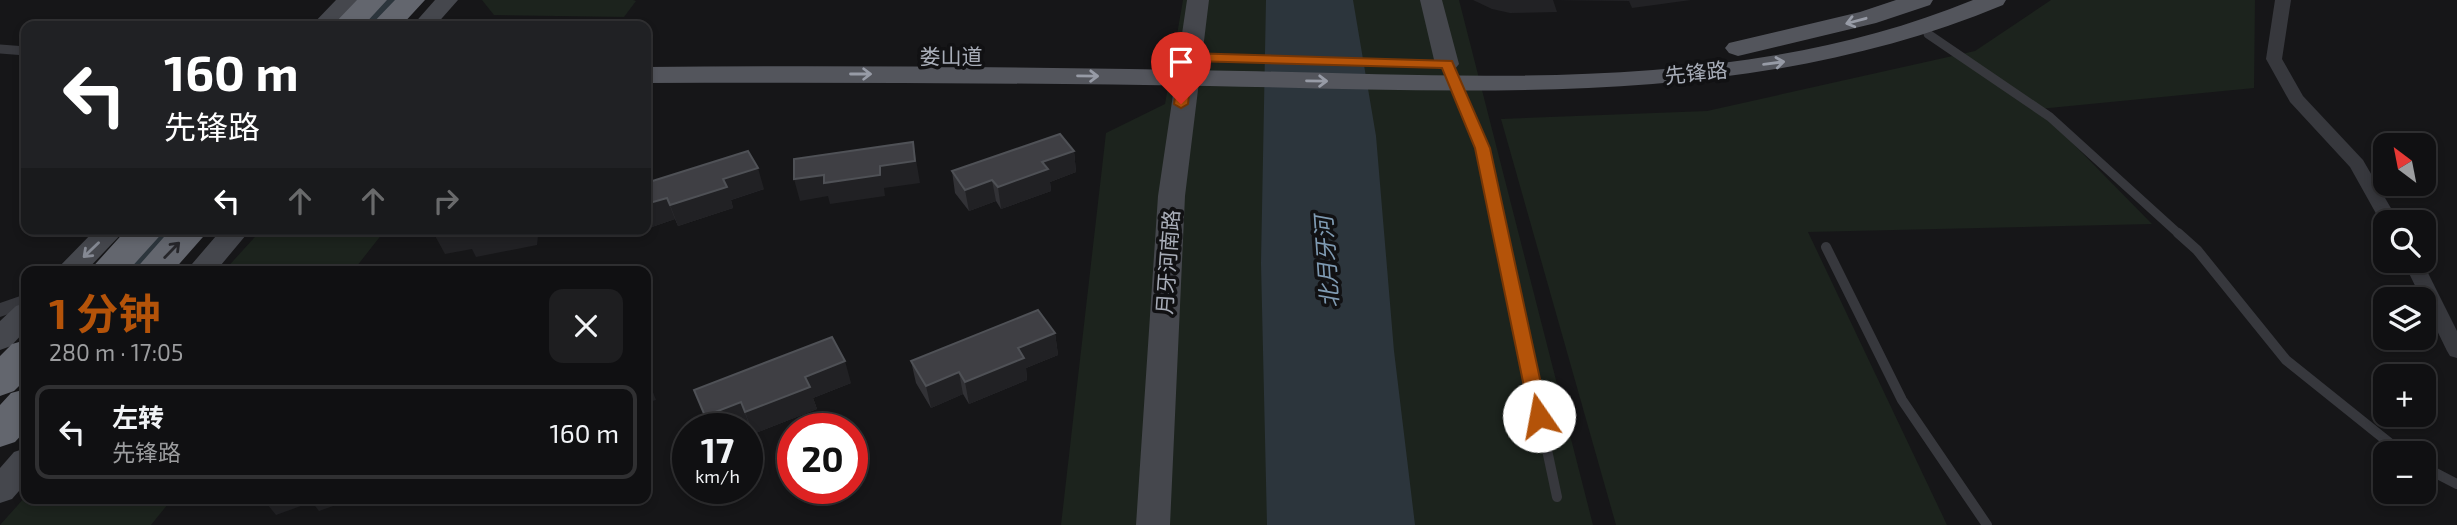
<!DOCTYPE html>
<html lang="zh">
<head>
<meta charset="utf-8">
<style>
	:root { --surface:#101012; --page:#1e1e20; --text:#f1f3f6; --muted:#9c9d9f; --line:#303032; --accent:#b45309 }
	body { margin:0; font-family:"Exo 2","Noto Sans SC",sans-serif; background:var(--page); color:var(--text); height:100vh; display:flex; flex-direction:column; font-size:26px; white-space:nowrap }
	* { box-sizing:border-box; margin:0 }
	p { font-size:23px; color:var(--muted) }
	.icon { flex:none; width:38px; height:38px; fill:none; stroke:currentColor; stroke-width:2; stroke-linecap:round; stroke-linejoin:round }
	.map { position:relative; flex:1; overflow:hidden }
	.drawer { position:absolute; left:21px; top:266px; width:630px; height:238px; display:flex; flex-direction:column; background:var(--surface); border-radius:14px; box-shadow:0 4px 10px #0003,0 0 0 2px var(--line) }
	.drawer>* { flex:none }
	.banner { position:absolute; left:21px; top:21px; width:630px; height:214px; border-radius:14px; box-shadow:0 4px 10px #0003,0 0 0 2px var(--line); background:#202124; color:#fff; overflow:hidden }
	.needle { width:46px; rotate:328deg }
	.tools { position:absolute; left:2373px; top:133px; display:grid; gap:14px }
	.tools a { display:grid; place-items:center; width:63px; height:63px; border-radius:14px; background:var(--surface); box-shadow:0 4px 10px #0003,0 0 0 2px var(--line); font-size:35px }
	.speed { position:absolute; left:672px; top:413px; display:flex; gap:14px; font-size:35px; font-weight:700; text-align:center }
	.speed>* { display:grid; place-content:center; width:91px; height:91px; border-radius:50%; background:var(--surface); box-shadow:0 4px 10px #0003,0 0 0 2px var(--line); line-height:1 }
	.speed small { font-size:18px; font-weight:400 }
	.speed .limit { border:10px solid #d22; background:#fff; color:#111 }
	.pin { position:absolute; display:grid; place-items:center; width:60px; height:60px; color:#fff; margin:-72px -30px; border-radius:50% 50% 50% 0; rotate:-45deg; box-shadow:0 0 7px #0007 }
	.pin .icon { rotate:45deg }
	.me { position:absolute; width:77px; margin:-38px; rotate:348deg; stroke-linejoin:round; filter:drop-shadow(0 0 5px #0008) }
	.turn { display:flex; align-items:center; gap:24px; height:147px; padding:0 28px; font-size:32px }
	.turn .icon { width:91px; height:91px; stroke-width:2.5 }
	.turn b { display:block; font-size:49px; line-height:60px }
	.lanes { display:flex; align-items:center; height:66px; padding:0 28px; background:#0003; justify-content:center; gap:35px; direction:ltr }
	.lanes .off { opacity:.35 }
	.round { display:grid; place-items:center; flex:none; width:74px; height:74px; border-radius:14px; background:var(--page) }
	.overview { display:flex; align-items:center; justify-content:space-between; height:119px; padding:0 28px }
	h1 { font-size:42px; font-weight:700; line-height:52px; color:var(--accent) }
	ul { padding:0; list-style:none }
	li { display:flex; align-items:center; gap:21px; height:94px; margin:0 14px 10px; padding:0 14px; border:4px solid var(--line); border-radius:14px }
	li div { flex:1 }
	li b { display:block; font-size:26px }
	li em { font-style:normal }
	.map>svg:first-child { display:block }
	.built { fill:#222225 }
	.green { fill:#1c231d }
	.water { fill:#2c353c }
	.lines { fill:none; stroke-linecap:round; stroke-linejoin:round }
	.canal { fill:#2c353c; fill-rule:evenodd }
	.lane-far1 { stroke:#37383d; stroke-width:9 }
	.lane { stroke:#37383d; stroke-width:10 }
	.street { fill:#37383d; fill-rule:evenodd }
	.secondary { fill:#45474d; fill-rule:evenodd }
	.primary { fill:#53555c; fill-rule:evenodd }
	.highway { fill:#63666e; fill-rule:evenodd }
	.wall { fill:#323236 }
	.shaded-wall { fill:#212124 }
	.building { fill:#3f3f44; stroke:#4f5156; stroke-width:2 }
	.oneway { stroke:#979ba6 }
	.oneway2 { stroke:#858993 }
	.oneway3 { stroke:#26262a }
	.route { fill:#b45309; stroke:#753606; stroke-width:2 }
	.labels { text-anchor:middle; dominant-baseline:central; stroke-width:7; stroke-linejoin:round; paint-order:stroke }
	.street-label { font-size:21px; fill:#a8adb8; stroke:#111113 }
	.water-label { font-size:23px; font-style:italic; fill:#7f9bb3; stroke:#111113 }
</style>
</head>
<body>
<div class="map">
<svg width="2457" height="525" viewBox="0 0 2457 525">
	<rect width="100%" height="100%" fill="#161618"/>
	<!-- built -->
	<path class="built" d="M 1473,0 L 1691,0 L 1632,8 L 1629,1 L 1553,0 L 1557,12 L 1510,13 L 1492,9 Z"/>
	<!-- green -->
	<path class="green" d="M 482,0 L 633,0 L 636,1 L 624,17 L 494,15 Z
		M 1183,0 L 1459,0 L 1593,525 L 1061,525 L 1106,133 L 1165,104 Z
		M 2051,0 L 2255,0 L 2254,88 L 2039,109 L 2152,224 L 1808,232 L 1947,525 L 1616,525 L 1501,119 L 1707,111 L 1975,51 Z
		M 262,229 L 386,229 L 353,271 L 224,271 Z
		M 26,496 L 26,499 L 172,499 L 151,525 L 0,525 Z"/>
	<!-- water -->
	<path class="water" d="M 1266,0 L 1353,0 L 1376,136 L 1394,351 L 1415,525 L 1267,525 L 1261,263 Z"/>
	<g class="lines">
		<!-- canal -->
		<path class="canal" d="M 378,0 L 399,0 L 375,26 L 354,26 Z
			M 154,229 L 180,229 L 142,271 L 116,271 Z"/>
		<!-- lane-far1 -->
		<path class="lane-far1" d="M 1928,34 L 2050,117 L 2180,235
			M 0,49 L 26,51
			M 1447,64 L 1483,148 L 1501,235"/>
		<!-- lane -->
		<path class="lane" d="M 1501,233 L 1557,497
			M 2178,233 L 2197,250 L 2286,360 L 2402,453
			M 1826,247 L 1902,400 L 1987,525
			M 2424,467 L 2457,484"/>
		<!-- street -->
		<path class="street" d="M 2275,0 L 2291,0 L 2282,59 L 2303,96 L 2363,160 L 2399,222 L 2385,222 L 2383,226 L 2350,167 L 2290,102 L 2266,59 Z
			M 2403,261 L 2422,261 L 2457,331 L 2457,358 L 2450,356 L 2447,351 Z
			M 26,294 L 26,308 L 0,317 L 0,303 Z"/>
		<!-- secondary -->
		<path class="secondary" d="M 336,0 L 360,0 L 335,26 L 311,26 Z
			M 435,0 L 458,0 L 435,26 L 412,26 Z
			M 1187,0 L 1209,0 L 1185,196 L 1170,525 L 1136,525 L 1158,196 Z
			M 1420,0 L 1442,0 L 1459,64 L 1455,69 L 1439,69 L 1435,64 Z
			M 96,229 L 126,229 L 86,271 L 55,271 Z
			M 222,229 L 251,229 L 216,271 L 186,271 Z
			M 26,303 L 26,330 L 11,346 L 0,350 L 0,321 L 16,306 Z
			M 26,448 L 26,483 L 12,499 L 0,503 L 0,468 L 14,452 Z"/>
		<!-- primary -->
		<path class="primary" d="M 1896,0 L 1933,0 L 1930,5 L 1876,23 L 1738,56 L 1729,53 L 1725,48 L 1729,43 L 1860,12 Z
			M 1973,0 L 2006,0 L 2003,5 C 1752,110 1476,91 1209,86 C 1021,83 834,82 646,83 L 646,67 C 845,65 1044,67 1243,71 C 1485,76 1744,94 1973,0 Z"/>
		<!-- highway -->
		<path class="highway" d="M 357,0 L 387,0 L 363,26 L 332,26 Z
			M 395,0 L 425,0 L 401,26 L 370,26 Z
			M 127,229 L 166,229 L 128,271 L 89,271 Z
			M 171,229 L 210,229 L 173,271 L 134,271 Z
			M 26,340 L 26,379 L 14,391 L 0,396 L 0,356 L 12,344 Z
			M 26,389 L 26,430 L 15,442 L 0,447 L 0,405 L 11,393 Z"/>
	</g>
	<!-- wall -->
	<path class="wall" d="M 1074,151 L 1076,172 L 1050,182 L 1051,191 L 1001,209 L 996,201 L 969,211 L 955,193 L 952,171 Z
		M 646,183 L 764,189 L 731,200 L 733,208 L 678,226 L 675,219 L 646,229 Z
		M 1055,333 L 1058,355 L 1026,368 L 1027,380 L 969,404 L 963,394 L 931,408 L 916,383 L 911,361 Z
		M 851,383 L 813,398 L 817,409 L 753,434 L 749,424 L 737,429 L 710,429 L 694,390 Z"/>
	<!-- shaded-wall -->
	<path class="shaded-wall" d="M 913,142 L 920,183 L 884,188 L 885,196 L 830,204 L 828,196 L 800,201 L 794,179 Z
		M 1074,151 L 1076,172 L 1050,182 L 1051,191 L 1001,209 L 998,187 L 1042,162 Z
		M 758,168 L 764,189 L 731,200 L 733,208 L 678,226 L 670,205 L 723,179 Z
		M 992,180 L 996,201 L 969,211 L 965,190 Z
		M 667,198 L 675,219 L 646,229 L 646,204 Z
		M 451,229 L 575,229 L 538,236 L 537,245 L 476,257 L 472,249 L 445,254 L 433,232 Z
		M 1055,333 L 1058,355 L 1026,368 L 1027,380 L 969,404 L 965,382 L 1018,348 Z
		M 845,361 L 851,383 L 813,398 L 817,409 L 753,434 L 745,412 L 805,377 Z
		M 959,372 L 963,394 L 931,408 L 926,386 Z
		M 646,374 L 656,400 L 646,403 Z
		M 741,402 L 749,424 L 737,429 L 710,429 L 705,416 Z
		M 263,499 L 353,499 L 319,511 L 312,502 L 276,515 Z"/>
	<!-- building -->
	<path class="building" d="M 1060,134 L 1074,151 L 1042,162 L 1048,169 L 998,187 L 992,180 L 965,190 L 952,171 Z
		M 913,142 L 915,161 L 880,166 L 880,175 L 824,183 L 824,175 L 794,179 L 794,159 Z
		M 748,151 L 758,168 L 723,179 L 727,187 L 670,205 L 667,198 L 646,204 L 646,183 Z
		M 434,229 L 451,229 L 433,232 Z
		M 466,229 L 496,229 L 465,235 Z
		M 1038,310 L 1055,333 L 1018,348 L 1024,358 L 965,382 L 959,372 L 926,386 L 911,361 Z
		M 832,337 L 845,361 L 805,377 L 810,387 L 745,412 L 741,402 L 705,416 L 694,390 Z"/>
	<!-- one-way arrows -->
	<defs><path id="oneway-shaft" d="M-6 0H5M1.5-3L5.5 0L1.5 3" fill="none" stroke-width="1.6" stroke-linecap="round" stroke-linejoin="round" transform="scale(1.75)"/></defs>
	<g class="oneway">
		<use href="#oneway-shaft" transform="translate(1856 21) rotate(165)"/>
		<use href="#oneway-shaft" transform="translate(1774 63) rotate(-7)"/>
		<use href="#oneway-shaft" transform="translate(861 74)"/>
		<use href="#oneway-shaft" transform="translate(1088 76) rotate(1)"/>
		<use href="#oneway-shaft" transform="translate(1317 81) rotate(1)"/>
	</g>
	<use class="oneway2" href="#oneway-shaft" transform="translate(91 250) rotate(136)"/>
	<use class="oneway3" href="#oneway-shaft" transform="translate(172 250) rotate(-46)"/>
	<!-- route -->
	<path class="route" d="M 1187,53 L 1452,61 L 1490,148 L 1548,416 L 1546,421 L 1533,421 L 1530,416 L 1475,148 L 1442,68 L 1193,61 L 1188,104 L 1181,108 L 1174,104 L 1181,57 Z"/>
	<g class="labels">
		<!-- street labels -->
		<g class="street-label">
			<text x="951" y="55">娄山道</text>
			<text transform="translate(1696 72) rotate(-6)">先锋路</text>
			<text transform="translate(1167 262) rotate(-86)">月牙河南路</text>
		</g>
		<!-- water labels -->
		<g class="water-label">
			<text transform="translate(1326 262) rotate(-94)">北月牙河</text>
		</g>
	</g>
</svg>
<div class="tools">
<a><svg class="needle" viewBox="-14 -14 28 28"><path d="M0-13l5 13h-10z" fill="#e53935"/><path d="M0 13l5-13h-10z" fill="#9c9d9f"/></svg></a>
<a><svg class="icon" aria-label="search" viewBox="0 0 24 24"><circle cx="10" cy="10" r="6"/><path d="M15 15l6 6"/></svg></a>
<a><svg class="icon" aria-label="layers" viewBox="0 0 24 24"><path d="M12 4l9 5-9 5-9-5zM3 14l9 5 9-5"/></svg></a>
<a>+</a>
<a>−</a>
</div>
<div class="speed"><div>17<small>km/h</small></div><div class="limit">20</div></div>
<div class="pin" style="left:1181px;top:104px;background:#d93025"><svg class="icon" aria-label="arrive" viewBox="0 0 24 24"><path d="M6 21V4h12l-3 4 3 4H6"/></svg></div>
<svg class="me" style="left:1539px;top:416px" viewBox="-20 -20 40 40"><circle r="19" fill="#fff"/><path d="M0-13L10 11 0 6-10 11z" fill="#b45309"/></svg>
<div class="banner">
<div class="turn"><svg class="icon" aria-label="left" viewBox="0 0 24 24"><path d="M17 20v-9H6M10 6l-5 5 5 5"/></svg><div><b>160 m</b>先锋路</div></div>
<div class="lanes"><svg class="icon" aria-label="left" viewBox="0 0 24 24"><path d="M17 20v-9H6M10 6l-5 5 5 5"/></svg><svg class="icon off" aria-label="ahead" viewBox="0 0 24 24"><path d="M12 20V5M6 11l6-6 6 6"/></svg><svg class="icon off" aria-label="ahead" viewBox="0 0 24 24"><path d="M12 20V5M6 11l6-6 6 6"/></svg><svg class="icon off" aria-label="right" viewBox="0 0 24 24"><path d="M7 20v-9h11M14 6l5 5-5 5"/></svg></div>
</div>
<section class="drawer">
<div class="overview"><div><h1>1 分钟</h1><p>280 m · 17:05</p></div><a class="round"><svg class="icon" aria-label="close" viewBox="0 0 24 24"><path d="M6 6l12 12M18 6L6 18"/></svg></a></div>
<ul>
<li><svg class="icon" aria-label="left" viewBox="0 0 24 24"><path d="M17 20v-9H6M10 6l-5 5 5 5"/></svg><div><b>左转</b><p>先锋路</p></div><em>160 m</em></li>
</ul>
</section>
</div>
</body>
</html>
